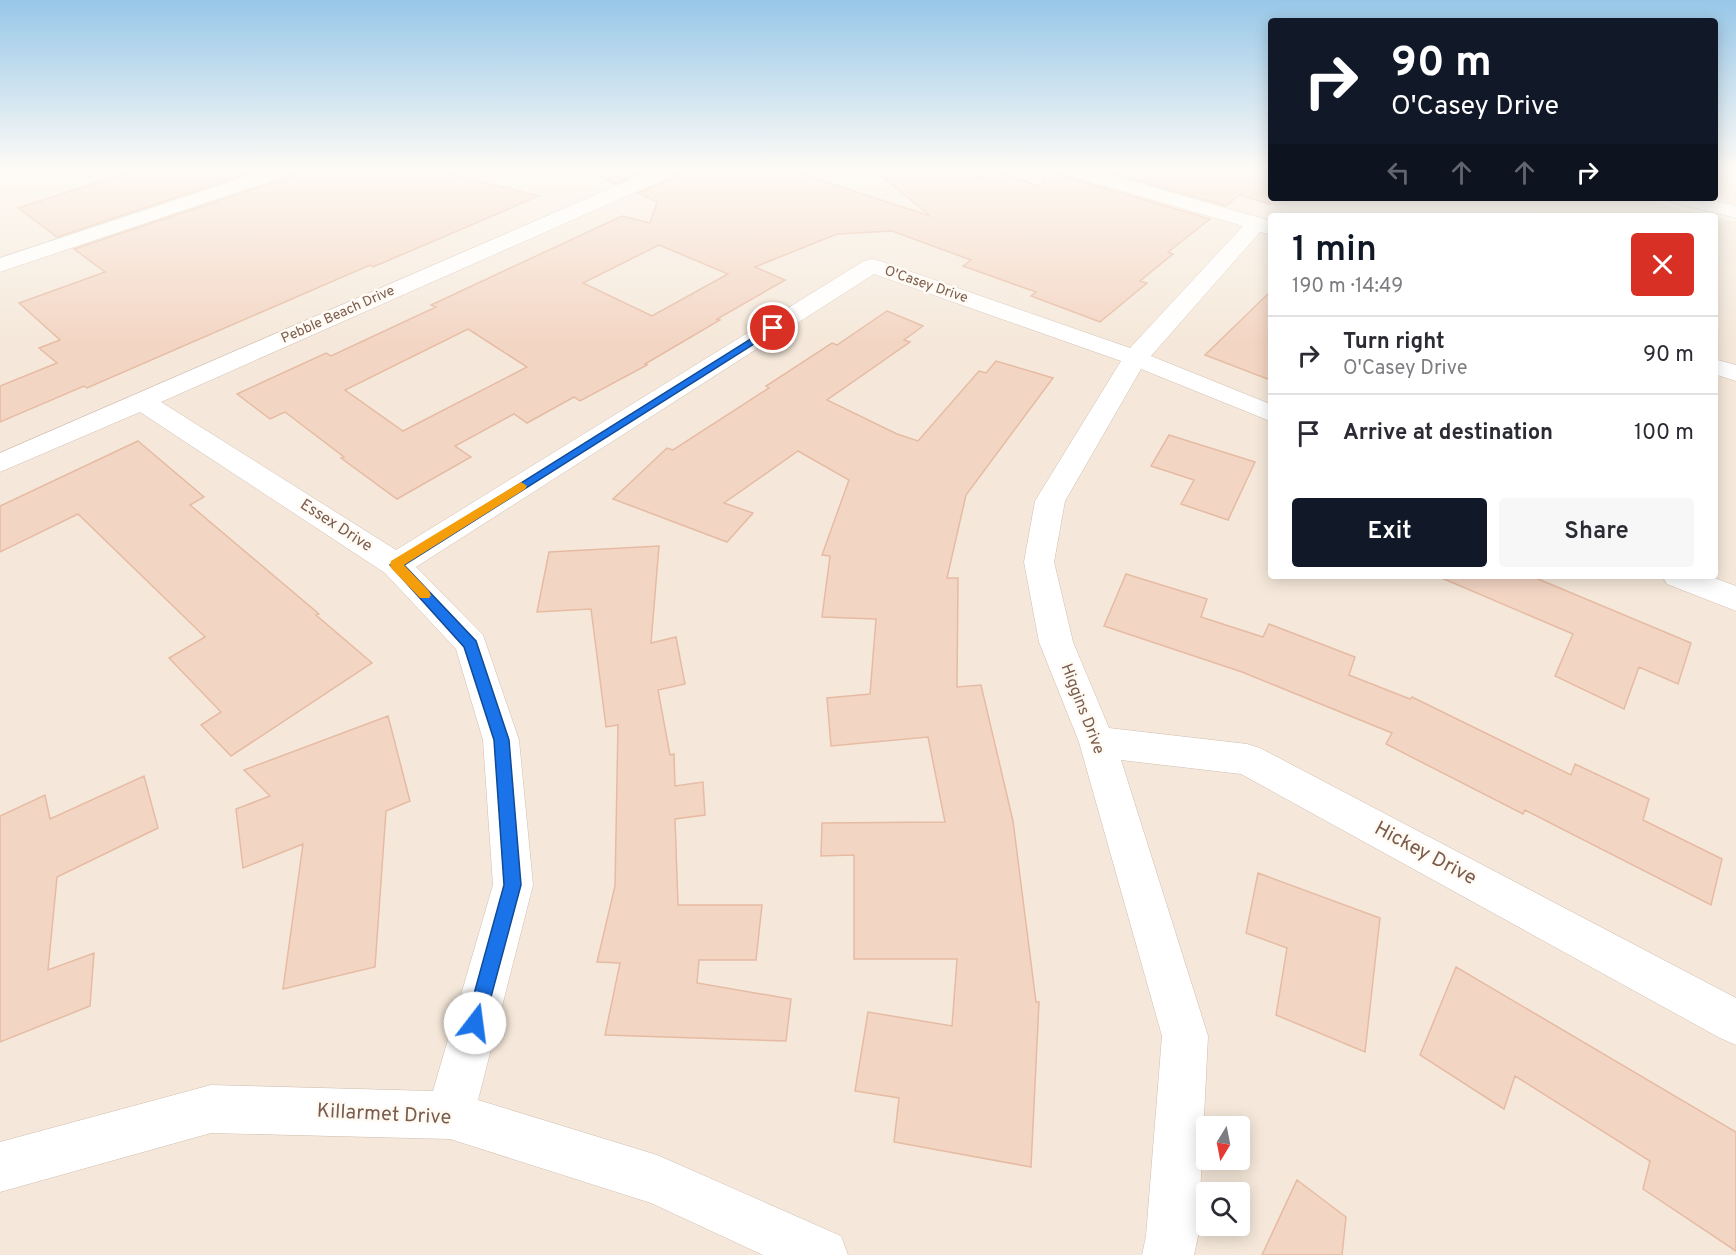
<!DOCTYPE html>
<html lang="en">
<head>
<meta charset="utf-8">
<style>
	:root { --surface:#fff; --page:#f7f7f7; --text:#2b2b33; --muted:#7c7c81; --line:#e1e1e2; --accent:#111827 }
	body { margin:0; font-family:Overpass,sans-serif; background:var(--page); color:var(--text); height:100vh; display:flex; flex-direction:column; font-size:22px; white-space:nowrap }
	* { box-sizing:border-box; margin:0 }
	p { font-size:20px; color:var(--muted) }
	.icon { flex:none; width:33px; height:33px; fill:none; stroke:currentColor; stroke-width:2; stroke-linecap:round; stroke-linejoin:round }
	.map { position:relative; flex:1; overflow:hidden }
	.drawer { position:absolute; left:1268px; top:213px; width:450px; height:366px; display:flex; flex-direction:column; background:var(--surface); border-radius:6px; box-shadow:0 3px 15px #0003 }
	.drawer>* { flex:none }
	.banner { position:absolute; left:1268px; top:18px; width:450px; height:183px; border-radius:6px; box-shadow:0 3px 15px #0003; background:#111827; color:#fff; overflow:hidden }
	.needle { width:39px; rotate:190deg }
	.controls { position:absolute; left:1196px; top:1116px; display:grid; gap:12px }
	.controls a { display:grid; place-items:center; width:54px; height:54px; border-radius:6px; background:var(--surface); box-shadow:0 3px 15px #0003; font-size:30px }
	.pin { position:absolute; display:grid; place-items:center; width:51px; height:51px; color:#fff; margin:-26px; border:3px solid #fff; border-radius:50%; box-shadow:0 2px 6px #0007 }
	.me { position:absolute; width:66px; margin:-33px; rotate:15deg; stroke-linejoin:round; filter:drop-shadow(0 0 4px #0008) }
	.turn { display:flex; align-items:center; gap:21px; height:126px; padding:0 24px; font-size:27px }
	.turn .icon { width:78px; height:78px; stroke-width:2.5 }
	.turn b { display:block; font-size:42px; line-height:51px }
	.lanes { display:flex; align-items:center; height:57px; padding:0 24px; background:#0003; justify-content:center; gap:30px; direction:ltr }
	.lanes .off { opacity:.35 }
	.round { display:grid; place-items:center; flex:none; width:63px; height:63px; border-radius:6px; background:var(--page) }
	.headline { display:flex; align-items:center; justify-content:space-between; height:102px; padding:0 24px }
	h1 { font-size:36px; font-weight:600; line-height:45px; color:var(--accent) }
	.action { display:flex; gap:12px; margin-top:auto; padding:12px 24px }
	.action a { flex:1; height:69px; border-radius:6px; background:var(--accent); color:#fff; font-size:24px; font-weight:600; line-height:69px; text-align:center }
	.action a+a { background:var(--page); color:var(--text) }
	ul { padding:0; list-style:none }
	li { display:flex; align-items:center; gap:18px; height:78px; padding:0 24px; border-top:2px solid var(--line) }
	li div { flex:1 }
	li b { display:block; font-size:22px }
	li em { font-style:normal }
	.map>svg:first-child { display:block }
	.residential { fill:#f5e8da; fill-rule:evenodd }
	.building { fill:#f3d5c3; stroke:#e6bba3; stroke-width:1.5; fill-rule:evenodd }
	.lines { fill:none; stroke-linecap:round; stroke-linejoin:round }
	.minor-casing { stroke:#d1beb0; stroke-width:1 }
	.minor { fill:#fff; fill-rule:evenodd }
	.route { fill:#1a73e8; stroke:#114b97; stroke-width:1.5 }
	.slow { fill:#f59e0b }
	.labels { text-anchor:middle; dominant-baseline:central; stroke-width:5; stroke-linejoin:round; paint-order:stroke }
	.far-street-label { font-size:14px; fill:#7a5c4d; stroke:#fffaf3 }
	.street-label { font-size:16px; fill:#7a5c4d; stroke:#fffaf3 }
	.near-street-label { font-size:20px; fill:#7a5c4d; stroke:#fffaf3 }
</style>
</head>
<body>
<div class="map">
<svg width="1736" height="1255" viewBox="0 0 1736 1255">
	<rect width="100%" height="100%" fill="#fdf6ec"/>
	<!-- residential -->
	<path class="residential" d="M 0,167 L 1270,167 L 1270,198 L 1637,198 L 1710,216 L 1270,216 L 1270,576 L 1714,576 L 1715,217 L 1736,222 L 1736,1255 L 0,1255 ZM 1206,1126 L 1239,1126 L 1239,1160 L 1206,1160 ZM 1206,1192 L 1239,1192 L 1239,1226 L 1206,1226 Z
		M 1715,167 L 1736,167 L 1736,205 L 1709,198 L 1714,198 Z"/>
	<!-- building -->
	<path class="building" d="M 145,167 L 268,167 L 57,237 L 18,208 Z
		M 304,167 L 422,167 L 539,196 L 373,267 L 370,265 L 87,388 L 84,386 L 0,422 L 0,386 L 57,363 L 39,348 L 60,340 L 19,303 L 105,272 L 74,249 L 301,173 Z
		M 578,167 L 655,167 L 616,184 Z
		M 687,167 L 780,167 L 930,216 L 871,167 L 964,167 L 982,179 L 995,171 L 1042,187 L 1045,167 L 1051,167 L 1054,173 L 1210,219 L 1168,252 L 1173,254 L 1140,281 L 1147,283 L 1100,322 L 1031,296 L 1036,292 L 963,266 L 971,260 L 892,231 L 837,234 L 755,267 L 785,280 L 717,319 L 720,320 L 645,364 L 647,365 L 580,401 L 574,397 L 527,423 L 514,414 L 455,446 L 471,457 L 397,499 L 341,458 L 344,457 L 285,412 L 270,419 L 237,394 L 326,353 L 331,356 L 436,307 L 431,305 L 622,216 L 650,223 L 657,202 L 638,193 L 684,173 ZM 659,245 L 728,274 L 652,316 L 583,283 ZM 468,329 L 527,367 L 403,431 L 345,390 Z
		M 1090,167 L 1270,167 L 1270,204 L 1239,195 L 1226,206 Z
		M 1270,292 L 1270,380 L 1205,355 Z
		M 887,311 L 923,326 L 904,340 L 910,342 L 827,400 L 897,434 L 918,441 L 979,371 L 986,373 L 996,361 L 1053,378 L 966,495 L 947,578 L 958,578 L 957,687 L 981,685 L 1013,821 L 1036,1002 L 1039,1002 L 1031,1167 L 894,1142 L 899,1098 L 855,1091 L 868,1012 L 952,1026 L 957,959 L 854,959 L 854,855 L 821,856 L 822,823 L 945,822 L 928,737 L 831,746 L 827,698 L 870,694 L 876,619 L 822,617 L 830,556 L 822,555 L 849,480 L 798,451 L 724,503 L 753,513 L 727,542 L 613,499 L 667,448 L 673,450 L 769,388 L 766,386 L 832,343 L 837,345 Z
		M 1169,435 L 1255,462 L 1228,520 L 1181,504 L 1194,480 L 1151,466 Z
		M 138,441 L 204,497 L 190,505 L 319,614 L 316,615 L 372,663 L 231,756 L 201,725 L 221,712 L 169,658 L 205,637 L 78,514 L 0,552 L 0,506 Z
		M 659,546 L 651,643 L 676,637 L 685,684 L 658,690 L 670,755 L 674,754 L 675,786 L 703,782 L 705,815 L 675,819 L 678,905 L 762,905 L 756,960 L 699,960 L 697,983 L 791,999 L 786,1041 L 605,1035 L 620,963 L 597,962 L 615,886 L 618,725 L 606,727 L 591,609 L 537,612 L 549,552 Z
		M 1126,574 L 1207,599 L 1201,617 L 1263,637 L 1269,624 L 1355,657 L 1349,675 L 1410,699 L 1412,697 L 1571,775 L 1575,764 L 1649,799 L 1643,820 L 1722,859 L 1711,905 L 1525,810 L 1523,814 L 1386,744 L 1392,733 L 1242,672 L 1104,626 Z
		M 1437,576 L 1531,576 L 1691,643 L 1678,684 L 1639,667 L 1624,709 L 1555,676 L 1573,634 Z
		M 388,716 L 410,801 L 386,811 L 375,967 L 283,989 L 303,844 L 243,868 L 236,809 L 270,796 L 244,770 Z
		M 144,776 L 158,828 L 57,877 L 48,970 L 94,953 L 90,1006 L 0,1042 L 0,816 L 45,795 L 50,819 Z
		M 1258,873 L 1380,918 L 1365,1052 L 1276,1015 L 1287,948 L 1246,933 Z
		M 1456,967 L 1736,1132 L 1736,1251 L 1643,1189 L 1650,1161 L 1515,1076 L 1504,1109 L 1420,1055 Z
		M 1297,1180 L 1346,1217 L 1342,1255 L 1262,1255 Z"/>
	<g class="lines">
		<defs>
			<path id="minor" d="M 275,167 L 302,167 L 300,171 L 0,272 L 0,258 Z
				M 660,167 L 685,167 L 683,171 L 161,402 L 396,550 L 864,261 L 872,259 L 880,261 L 1130,348 L 1243,226 L 1055,171 L 1053,167 L 1082,167 L 1264,219 L 1270,222 L 1270,234 L 1260,232 L 1151,356 L 1270,404 L 1270,421 L 1141,369 L 1065,501 L 1054,562 L 1073,642 L 1109,728 L 1247,744 L 1260,748 L 1736,998 L 1736,1045 L 1720,1038 L 1241,774 L 1121,760 L 1208,1036 L 1198,1236 L 1194,1255 L 1142,1255 L 1146,1236 L 1162,1036 L 1079,742 L 1039,642 L 1024,562 L 1035,501 L 1121,361 L 874,274 L 416,567 L 483,635 L 519,740 L 533,885 L 478,1100 L 657,1155 L 841,1236 L 848,1255 L 763,1255 L 651,1203 L 450,1139 L 211,1133 L 0,1192 L 0,1142 L 211,1085 L 433,1091 L 493,885 L 483,740 L 456,649 L 385,573 L 140,412 L 0,472 L 0,453 Z
				M 1668,198 L 1703,198 L 1736,206 L 1736,218 L 1671,202 Z
				M 1714,359 L 1736,365 L 1736,381 L 1714,374 Z
				M 1662,576 L 1709,576 L 1736,586 L 1736,611 L 1667,584 Z"/>
		</defs>
		<!-- minor casing -->
		<use href="#minor" class="minor-casing"/>
		<!-- minor -->
		<use href="#minor" class="minor"/>
	</g>
	<!-- sky -->
	<linearGradient id="sky" x2="0" y2="1"><stop stop-color="#97c7e8"/><stop offset="0.49" stop-color="#fefbf6"/><stop offset="1" stop-color="#fefbf6" stop-opacity="0"/></linearGradient>
	<rect width="1736" height="343" fill="url(#sky)"/>
	<!-- route -->
	<path class="route" d="M 773,325 L 776,326 L 776,330 L 404,565 L 476,641 L 509,740 L 521,885 L 484,1023 L 482,1030 L 475,1032 L 468,1030 L 466,1023 L 504,885 L 494,740 L 464,647 L 390,565 Z"/>
	<!-- slow -->
	<path class="slow" d="M 521,482 L 527,486 L 525,489 L 404,565 L 429,591 L 431,595 L 429,598 L 420,598 L 391,568 L 390,565 L 391,561 Z"/>
	<g class="labels">
		<!-- far-street labels -->
		<g class="far-street-label">
			<text transform="translate(926 285) rotate(19)">O'Casey Drive</text>
			<text transform="translate(338 315) rotate(-24)">Pebble Beach Drive</text>
		</g>
		<!-- street labels -->
		<g class="street-label">
			<text transform="translate(336 526) rotate(33)">Essex Drive</text>
			<text transform="translate(1082 709) rotate(69)">Higgins Drive</text>
		</g>
		<!-- near-street labels -->
		<g class="near-street-label">
			<text transform="translate(1425 854) rotate(28)">Hickey Drive</text>
			<text transform="translate(384 1115) rotate(3)">Killarmet Drive</text>
		</g>
	</g>
</svg>
<div class="controls">
<a><svg class="needle" viewBox="-14 -14 28 28"><path d="M0-13l5 13h-10z" fill="#e53935"/><path d="M0 13l5-13h-10z" fill="#7c7c81"/></svg></a>
<a><svg class="icon" aria-label="search" viewBox="0 0 24 24"><circle cx="10" cy="10" r="6"/><path d="M15 15l6 6"/></svg></a>
</div>
<div class="pin" style="left:773px;top:328px;background:#d93025"><svg class="icon" aria-label="arrive" viewBox="0 0 24 24"><path d="M6 21V4h12l-3 4 3 4H6"/></svg></div>
<svg class="me" style="left:475px;top:1023px" viewBox="-20 -20 40 40"><circle r="19" fill="#fff"/><path d="M0-13L10 11 0 6-10 11z" fill="#1a73e8"/></svg>
<div class="banner">
<div class="turn"><svg class="icon" aria-label="right" viewBox="0 0 24 24"><path d="M7 20v-9h11M14 6l5 5-5 5"/></svg><div><b>90 m</b>O'Casey Drive</div></div>
<div class="lanes"><svg class="icon off" aria-label="left" viewBox="0 0 24 24"><path d="M17 20v-9H6M10 6l-5 5 5 5"/></svg><svg class="icon off" aria-label="ahead" viewBox="0 0 24 24"><path d="M12 20V5M6 11l6-6 6 6"/></svg><svg class="icon off" aria-label="ahead" viewBox="0 0 24 24"><path d="M12 20V5M6 11l6-6 6 6"/></svg><svg class="icon" aria-label="right" viewBox="0 0 24 24"><path d="M7 20v-9h11M14 6l5 5-5 5"/></svg></div>
</div>
<section class="drawer">
<div class="headline"><div><h1>1 min</h1><p>190 m · 14:49</p></div><a class="round" style="background:#d93025;color:#fff"><svg class="icon" aria-label="close" viewBox="0 0 24 24"><path d="M6 6l12 12M18 6L6 18"/></svg></a></div>
<ul>
<li><svg class="icon" aria-label="right" viewBox="0 0 24 24"><path d="M7 20v-9h11M14 6l5 5-5 5"/></svg><div><b>Turn right</b><p>O'Casey Drive</p></div><em>90 m</em></li>
<li><svg class="icon" aria-label="arrive" viewBox="0 0 24 24"><path d="M6 21V4h12l-3 4 3 4H6"/></svg><div><b>Arrive at destination</b></div><em>100 m</em></li>
</ul>
<div class="action"><a>Exit</a><a>Share</a></div>
</section>
</div>
</body>
</html>
